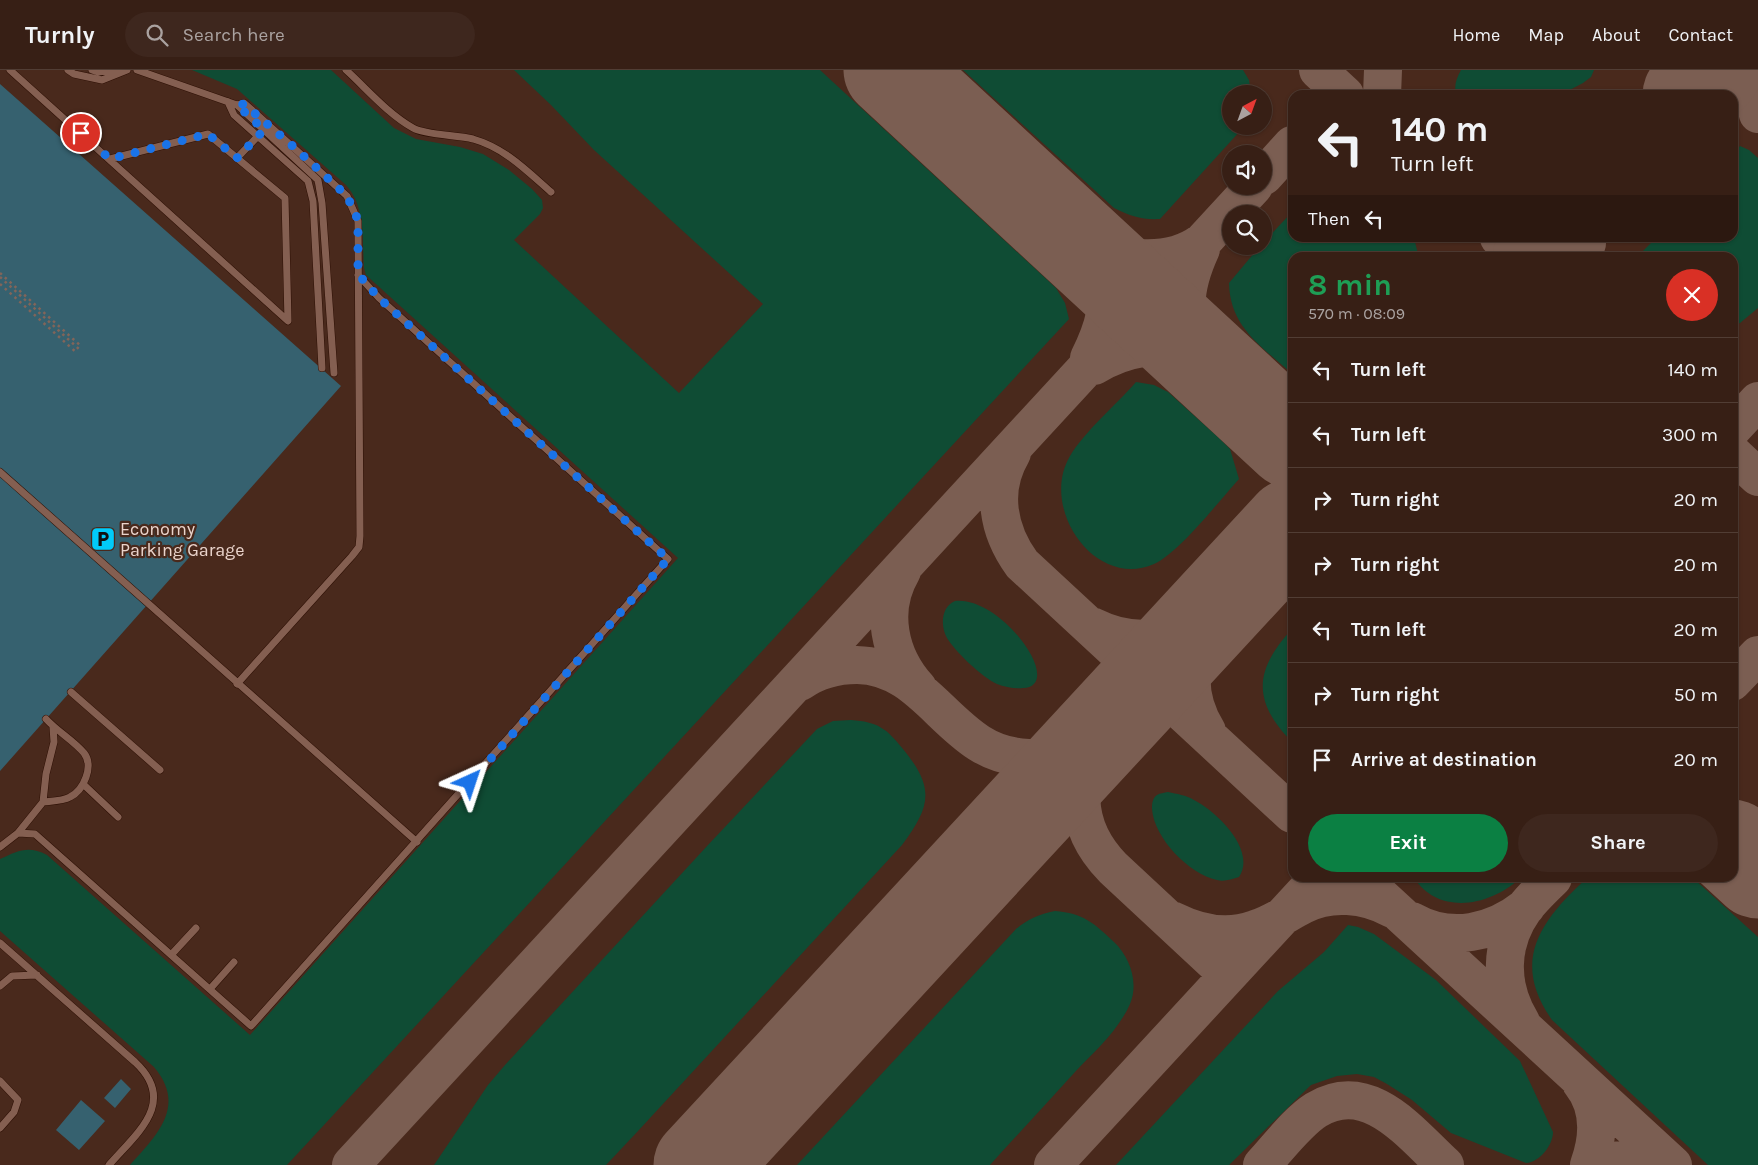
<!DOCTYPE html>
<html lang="en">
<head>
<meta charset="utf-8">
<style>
	:root { --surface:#371f15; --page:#3e271e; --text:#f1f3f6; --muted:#aaa2a0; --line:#513d34; --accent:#0b8043 }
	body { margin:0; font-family:Karla,sans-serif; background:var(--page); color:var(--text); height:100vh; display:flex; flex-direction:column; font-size:19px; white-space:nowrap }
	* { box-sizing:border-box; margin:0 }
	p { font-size:16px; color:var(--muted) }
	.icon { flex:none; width:28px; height:28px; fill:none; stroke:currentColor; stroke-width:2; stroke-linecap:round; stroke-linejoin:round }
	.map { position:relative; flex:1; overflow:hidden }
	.details { position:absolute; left:1288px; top:182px; width:450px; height:630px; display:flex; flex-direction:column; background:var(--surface); border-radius:15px; box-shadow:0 1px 4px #0004,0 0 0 1px var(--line) }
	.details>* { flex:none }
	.hud { position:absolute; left:1288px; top:20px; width:450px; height:152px; border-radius:15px; box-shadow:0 1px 4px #0004,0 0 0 1px var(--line); background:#371f15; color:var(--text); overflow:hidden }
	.needle { width:32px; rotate:41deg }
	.fabs { position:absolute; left:1222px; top:15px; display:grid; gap:10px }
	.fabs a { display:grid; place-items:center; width:50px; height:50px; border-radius:50%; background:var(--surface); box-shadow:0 1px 4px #0004,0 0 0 1px var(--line); font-size:25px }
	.pin { position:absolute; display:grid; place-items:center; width:42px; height:42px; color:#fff; margin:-21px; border:2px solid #fff; border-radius:50%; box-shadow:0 1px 5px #0007 }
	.me { position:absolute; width:55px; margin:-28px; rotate:42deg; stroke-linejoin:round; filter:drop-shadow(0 0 4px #0008) }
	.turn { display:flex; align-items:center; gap:18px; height:105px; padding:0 20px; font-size:22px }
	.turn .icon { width:65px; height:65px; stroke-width:2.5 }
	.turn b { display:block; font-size:35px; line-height:42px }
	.then { display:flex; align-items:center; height:48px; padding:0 20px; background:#0003; gap:10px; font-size:19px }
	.round { display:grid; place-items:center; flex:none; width:52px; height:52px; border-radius:26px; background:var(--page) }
	.headline { display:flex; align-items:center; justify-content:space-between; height:85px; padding:0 20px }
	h1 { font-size:30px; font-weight:700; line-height:38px; color:#1e9e55 }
	.button { display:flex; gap:10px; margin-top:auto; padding:10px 20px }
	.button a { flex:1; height:58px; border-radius:30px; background:var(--accent); color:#fff; font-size:20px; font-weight:700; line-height:58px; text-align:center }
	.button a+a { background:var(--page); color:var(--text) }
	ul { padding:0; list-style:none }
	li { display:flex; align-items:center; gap:15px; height:65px; padding:0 20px; border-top:1px solid var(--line) }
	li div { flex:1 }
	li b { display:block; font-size:19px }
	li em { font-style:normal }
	header { display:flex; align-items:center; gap:30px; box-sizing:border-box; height:70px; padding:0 25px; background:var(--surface); border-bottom:1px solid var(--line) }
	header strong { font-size:24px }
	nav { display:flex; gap:28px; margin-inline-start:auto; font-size:18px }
	.search { width:350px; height:45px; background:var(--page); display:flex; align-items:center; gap:12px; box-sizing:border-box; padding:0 18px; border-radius:28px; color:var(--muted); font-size:19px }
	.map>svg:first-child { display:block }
	.green { fill:#0f4c34 }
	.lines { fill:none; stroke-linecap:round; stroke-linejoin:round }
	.taxiway { stroke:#7b5e52; stroke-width:38 }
	.runway { stroke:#7b5e52; stroke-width:95 }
	.building { fill:#36616f }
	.service-casing { stroke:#2e1005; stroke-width:8 }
	.path { stroke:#81655a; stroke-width:2.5; stroke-dasharray:2.5 4; stroke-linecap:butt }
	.service { stroke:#845f51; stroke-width:7 }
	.route { stroke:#1a73e8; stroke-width:9; stroke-dasharray:0 16.2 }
	.labels { text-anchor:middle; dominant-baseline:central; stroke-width:4.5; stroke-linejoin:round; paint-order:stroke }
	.poi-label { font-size:18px; fill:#ead4cc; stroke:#49291c; text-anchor:start }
</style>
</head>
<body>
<header>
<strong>Turnly</strong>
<div class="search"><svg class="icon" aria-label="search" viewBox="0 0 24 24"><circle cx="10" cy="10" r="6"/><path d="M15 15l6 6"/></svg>Search here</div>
<nav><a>Home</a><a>Map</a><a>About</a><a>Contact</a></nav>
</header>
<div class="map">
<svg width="1758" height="1095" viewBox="0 0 1758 1095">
	<rect width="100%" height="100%" fill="#49291c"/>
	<!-- green -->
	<path class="green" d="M 192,0 L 331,0 L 394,58 L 416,69 L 460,77 L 483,84 L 509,100 L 532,119 L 542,130 L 543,138 L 540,144 L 514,170 L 679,323 L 763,234 L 594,80 L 551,35 L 514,0 L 820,0 L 1056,218 L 1065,233 L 1069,249 L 287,1095 L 130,1095 C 157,1065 187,1036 154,997 L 0,861 L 0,789 C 18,781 28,775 47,785 L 250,965 L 678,488 L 366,205 L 364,198 C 362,170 366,137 346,115 L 237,19 Z
		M 963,0 L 1243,0 L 1249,10 L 1251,24 L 1231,24 L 1231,56 L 1243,56 L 1241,60 L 1160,149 C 1142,150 1130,146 1114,138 Z
		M 1461,0 L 1594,0 L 1591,7 L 1583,13 L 1560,25 L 1456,25 C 1454,15 1456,9 1461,0 Z
		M 1740,76 L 1749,80 L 1758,88 L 1758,238 L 1740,253 L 1733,256 L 1732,188 L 1637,187 L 1656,168 L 1732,168 L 1733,85 Z
		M 1292,142 L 1292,168 L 1414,168 L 1419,188 L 1292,188 L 1292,304 C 1262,276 1230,258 1229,213 L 1260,176 L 1264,176 L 1264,172 Z
		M 1136,312 L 1154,315 L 1168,322 L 1220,369 L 1230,379 L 1239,409 C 1219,431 1179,483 1154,494 C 1095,520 1039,438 1070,386 C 1084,362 1117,334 1136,312 Z
		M 955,531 C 1002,526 1066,616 1023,618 C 1015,619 1005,617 997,614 C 982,607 958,584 949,571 C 940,559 940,537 955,531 Z
		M 1292,559 L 1292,672 C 1252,631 1254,600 1292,559 Z
		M 851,650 C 878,652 886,658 903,679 C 935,718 931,736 902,775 L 638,1061 L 606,1095 L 434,1095 L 488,1015 L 505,995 L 708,775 L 817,659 L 833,651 Z
		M 1168,722 C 1177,724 1186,725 1194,730 C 1216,741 1257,780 1239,807 C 1232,809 1224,812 1217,810 C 1189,804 1154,768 1152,739 C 1152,735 1152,728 1157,725 C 1160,723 1164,723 1168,722 Z
		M 1414,808 L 1520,808 C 1491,836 1439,846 1414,808 Z
		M 1587,808 L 1693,808 L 1758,867 L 1758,1095 L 1708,1095 L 1552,950 C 1510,891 1541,850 1587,808 Z
		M 1055,841 C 1083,843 1094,853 1114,872 C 1130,887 1139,913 1130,934 C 1118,961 1094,982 1075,1002 C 1047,1033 1018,1064 990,1095 L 797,1095 L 1016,859 C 1028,849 1039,844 1055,841 Z
		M 1348,855 L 1358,857 L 1374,864 L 1436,910 L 1520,991 L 1553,1062 C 1553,1075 1540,1092 1526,1093 L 1451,1063 L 1412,1030 L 1387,1014 L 1374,1007 L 1357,1004 L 1337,1006 L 1311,1015 L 1229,1095 L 1116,1095 L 1278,921 L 1324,882 Z"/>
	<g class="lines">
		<!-- taxiway -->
		<path class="taxiway" d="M 1318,0 L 1345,25
			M 1749,0 L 1750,17 L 1758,44
			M 1382,25 L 1383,0
			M 1680,25 L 1708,0
			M 993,98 C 1014,117 1034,137 1055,156 C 1105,202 1122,221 1089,288
			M 1264,106 L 1292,75
			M 1074,164 C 1106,191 1167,198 1202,172
			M 1499,168 L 1521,188
			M 1201,179 C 1180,225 1179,262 1217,297
			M 1574,188 L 1577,168
			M 1094,296 C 1123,279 1160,269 1192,286 C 1209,295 1223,310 1236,323 C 1255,340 1274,358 1292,375
			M 1732,359 L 1758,331
			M 1012,383 C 990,420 998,461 1022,494 L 1292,744
			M 1732,383 L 1758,407
			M 902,501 C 879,540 889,586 918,618
			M 1094,557 C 1132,576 1174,572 1206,544 L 1292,452
			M 800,612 C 817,600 836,595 857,595 C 913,596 937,646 979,673 C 1009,692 1049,693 1080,675 C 1103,661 1121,636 1140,617
			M 1732,612 L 1758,585
			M 1109,659 C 1071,703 1072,756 1113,798 L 1228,905
			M 1207,661 C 1182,621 1188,575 1220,540
			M 1732,782 L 1758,805
			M 1361,808 L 1673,1095
			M 1174,851 C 1200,864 1228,869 1255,859 C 1272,854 1287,843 1303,835 C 1330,821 1365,824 1392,839
			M 1412,851 C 1451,873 1493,863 1526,837
			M 1521,952 C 1499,916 1499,874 1524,839 C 1532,828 1543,818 1553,808
			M 1581,1013 C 1601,1038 1599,1067 1589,1095
			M 351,1095 L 1254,116
			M 1053,1095 L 1318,808
			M 1262,1095 C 1278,1078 1297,1052 1316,1040 C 1369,1008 1410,1063 1445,1095
			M 1602,1095 C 1624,1087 1644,1086 1667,1095"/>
		<!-- runway -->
		<path class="runway" d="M 891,0 L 1292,371
			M 1690,25 L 1714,0
			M 1540,188 L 1559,168
			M 1732,777 L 1758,801
			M 701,1095 L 1292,456"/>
	</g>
	<!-- building -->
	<path class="building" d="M 0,14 L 341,316 L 0,701 Z
		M 121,1009 L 131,1019 L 115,1038 L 104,1028 Z
		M 81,1030 L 105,1051 L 79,1080 L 56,1060 Z"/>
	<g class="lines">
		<defs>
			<path id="service" d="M 10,0 L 288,251 L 285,128 L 208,64 L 110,89
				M 68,0 L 74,4 L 102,10 L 127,0
				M 92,0 L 98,2 L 114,0
				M 137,0 L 237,35 L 318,110 L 322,133 L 334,303
				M 346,0 C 367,19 388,44 413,58 C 425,65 457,65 473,69 C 505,78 527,101 551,122
				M 228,32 L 234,45 L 308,111 L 313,131 L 322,298
				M 237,35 L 244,33 L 347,126 L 358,151 L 360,466 L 359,477 L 352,486 L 237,614
				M 237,88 L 260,64
				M 0,402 L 417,772
				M 71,622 L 160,700
				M 83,714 L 118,747
				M 43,732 C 52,731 63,731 70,727 C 84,720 94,696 84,683 C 73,670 58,662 46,649
				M 18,763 L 43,732 L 46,704 L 54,672 L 53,657
				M 0,777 L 18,763 L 35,764 L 251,956 L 668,489 L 379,228 L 358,205
				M 0,873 L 135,992 C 178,1032 137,1063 109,1095
				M 171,885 L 196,858
				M 0,916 L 12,906 L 37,905
				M 210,919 L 234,892
				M 0,1011 L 18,1030 L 14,1042 L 0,1058"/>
		</defs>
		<!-- service casing -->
		<use href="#service" class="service-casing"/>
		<!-- path -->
		<path class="path" d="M 0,203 L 82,277
			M 0,207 L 80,280
			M 0,214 L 77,283"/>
		<!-- service -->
		<use href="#service" class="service"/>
	</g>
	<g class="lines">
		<!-- route -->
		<path class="route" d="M 81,63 L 110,89 L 208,64 L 237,88 L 264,60 L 237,35 L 244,34 L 295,78 L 347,126 L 358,150 L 358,204 L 379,228 L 668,489 L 470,712"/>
	</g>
	<!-- icons -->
	<defs>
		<symbol id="parking-square" viewBox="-11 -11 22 22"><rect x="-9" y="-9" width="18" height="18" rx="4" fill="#01cbf9" stroke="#49291c"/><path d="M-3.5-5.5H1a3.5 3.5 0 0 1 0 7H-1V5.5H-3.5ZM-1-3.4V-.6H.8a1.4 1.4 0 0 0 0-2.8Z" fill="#111"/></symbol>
	</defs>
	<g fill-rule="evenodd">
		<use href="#parking-square" x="89" y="455" width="28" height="28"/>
	</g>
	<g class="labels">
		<!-- poi labels -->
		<g class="poi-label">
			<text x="120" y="459">Economy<tspan x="120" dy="21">Parking Garage</tspan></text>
		</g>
	</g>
</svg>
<div class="fabs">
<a><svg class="needle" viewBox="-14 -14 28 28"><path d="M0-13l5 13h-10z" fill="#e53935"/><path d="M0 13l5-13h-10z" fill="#aaa2a0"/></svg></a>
<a><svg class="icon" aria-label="sound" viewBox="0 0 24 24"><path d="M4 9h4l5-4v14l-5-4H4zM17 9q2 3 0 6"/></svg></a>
<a><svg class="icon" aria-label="search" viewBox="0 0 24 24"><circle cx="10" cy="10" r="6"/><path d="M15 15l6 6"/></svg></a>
</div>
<div class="pin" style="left:81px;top:63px;background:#d93025"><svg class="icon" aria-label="arrive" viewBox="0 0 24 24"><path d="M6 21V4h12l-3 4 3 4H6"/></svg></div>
<svg class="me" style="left:470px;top:712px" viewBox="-20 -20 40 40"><path d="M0-17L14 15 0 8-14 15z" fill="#1a73e8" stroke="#fff" stroke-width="4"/></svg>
<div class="hud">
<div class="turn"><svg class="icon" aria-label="left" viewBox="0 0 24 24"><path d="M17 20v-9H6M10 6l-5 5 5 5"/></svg><div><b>140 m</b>Turn left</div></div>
<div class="then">Then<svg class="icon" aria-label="left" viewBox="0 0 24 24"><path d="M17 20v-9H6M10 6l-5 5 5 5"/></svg></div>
</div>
<section class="details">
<div class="headline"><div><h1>8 min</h1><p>570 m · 08:09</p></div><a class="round" style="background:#d93025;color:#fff"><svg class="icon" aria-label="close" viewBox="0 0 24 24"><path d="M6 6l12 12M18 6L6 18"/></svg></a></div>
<ul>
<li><svg class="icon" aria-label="left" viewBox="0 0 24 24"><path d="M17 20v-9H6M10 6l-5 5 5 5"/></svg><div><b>Turn left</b></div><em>140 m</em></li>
<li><svg class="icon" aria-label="left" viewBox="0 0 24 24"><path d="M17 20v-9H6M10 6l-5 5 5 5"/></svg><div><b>Turn left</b></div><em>300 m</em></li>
<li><svg class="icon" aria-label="right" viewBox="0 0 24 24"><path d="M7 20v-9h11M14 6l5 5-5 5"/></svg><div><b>Turn right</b></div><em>20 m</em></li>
<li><svg class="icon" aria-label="right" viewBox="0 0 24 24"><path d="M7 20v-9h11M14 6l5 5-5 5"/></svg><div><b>Turn right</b></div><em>20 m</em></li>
<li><svg class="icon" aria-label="left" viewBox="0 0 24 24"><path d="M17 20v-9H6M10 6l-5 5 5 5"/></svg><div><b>Turn left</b></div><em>20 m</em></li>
<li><svg class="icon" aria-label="right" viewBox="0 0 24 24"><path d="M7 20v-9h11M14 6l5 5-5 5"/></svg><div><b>Turn right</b></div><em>50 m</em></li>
<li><svg class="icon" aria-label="arrive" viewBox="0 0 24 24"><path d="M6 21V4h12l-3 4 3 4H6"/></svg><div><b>Arrive at destination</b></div><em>20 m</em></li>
</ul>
<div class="button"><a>Exit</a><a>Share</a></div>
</section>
</div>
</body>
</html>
